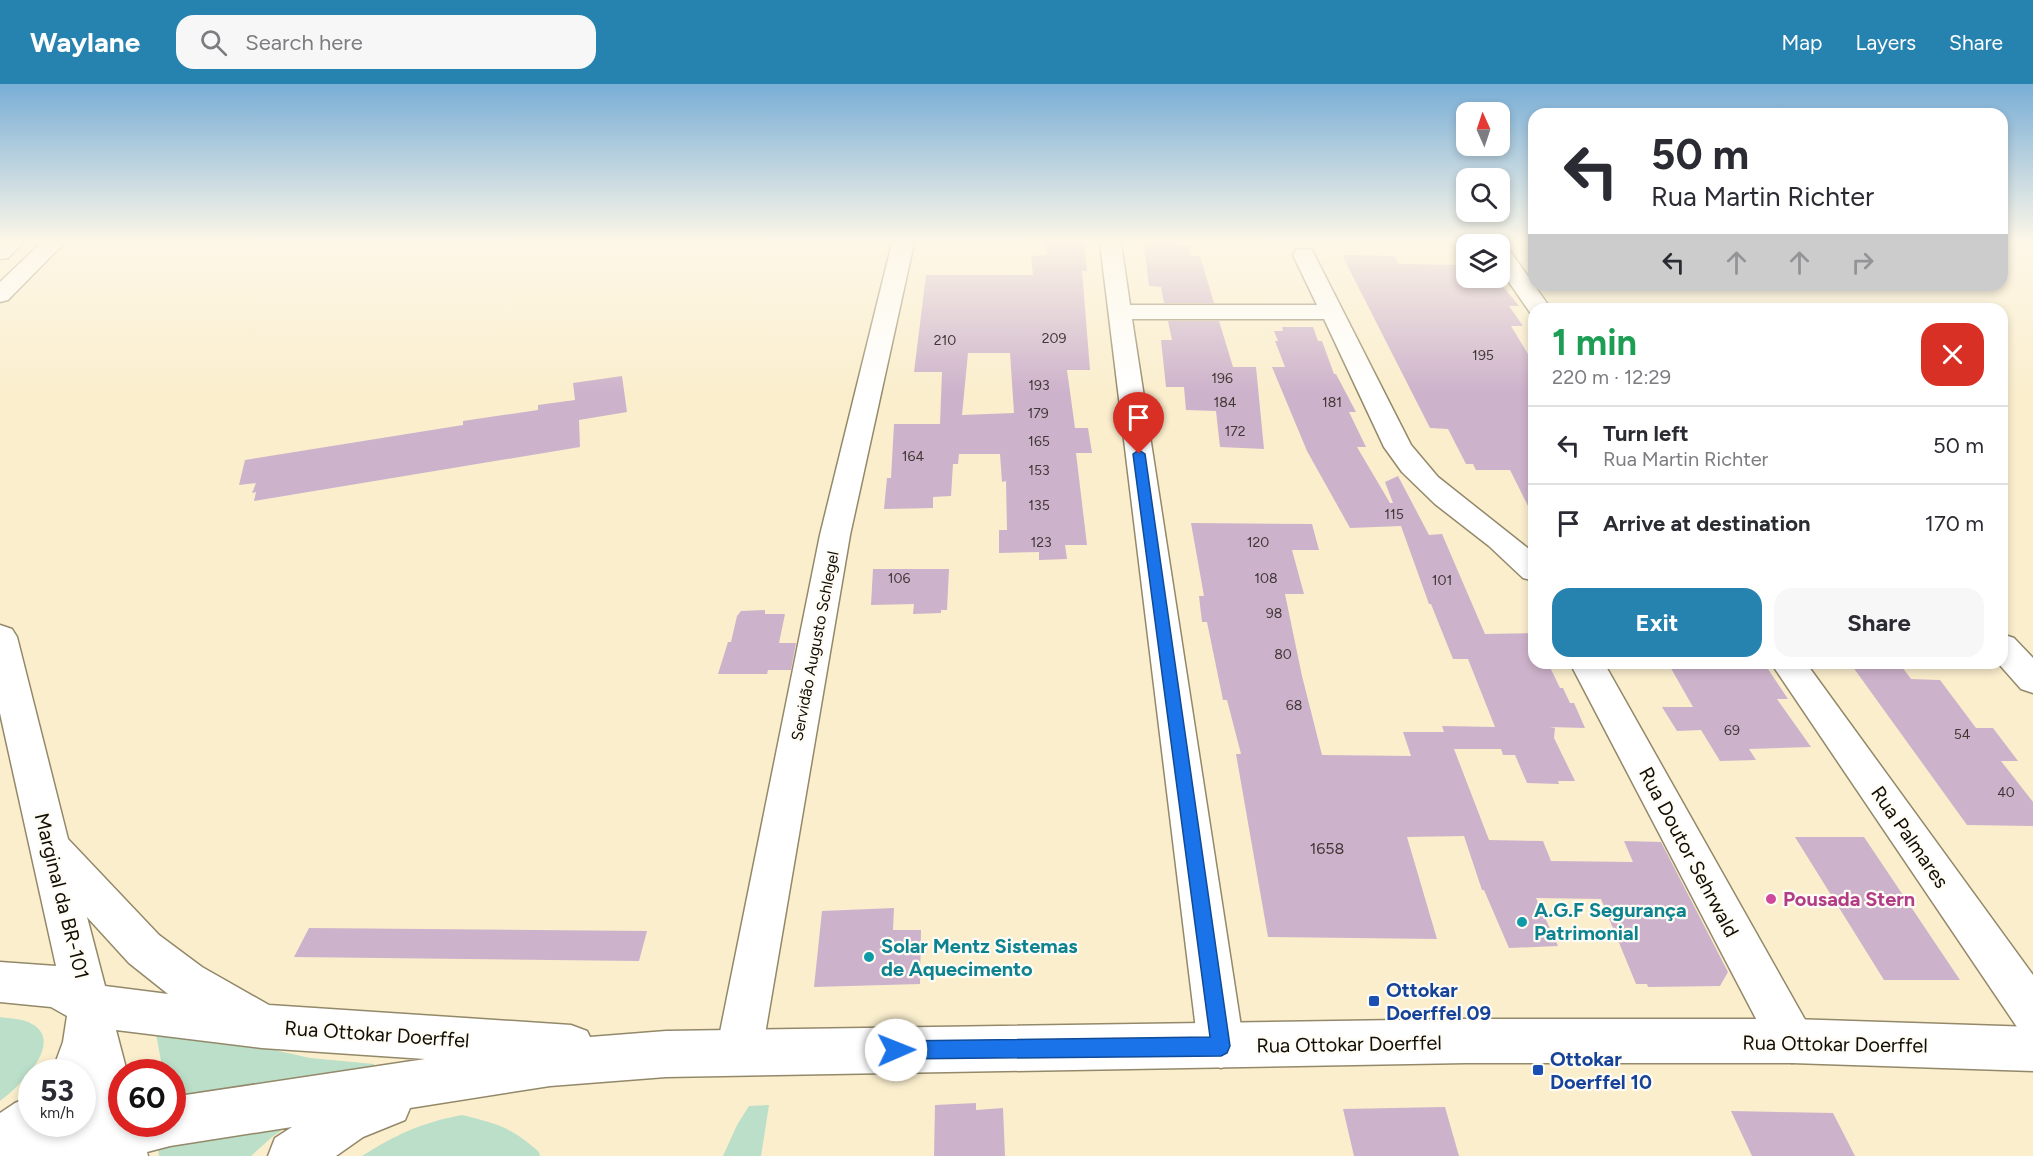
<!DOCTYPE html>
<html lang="en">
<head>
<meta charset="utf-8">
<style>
	:root { --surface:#fff; --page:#f7f7f7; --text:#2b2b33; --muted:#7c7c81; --line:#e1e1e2; --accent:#2682af }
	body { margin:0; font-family:Figtree,sans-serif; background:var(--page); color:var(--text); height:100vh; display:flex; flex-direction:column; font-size:22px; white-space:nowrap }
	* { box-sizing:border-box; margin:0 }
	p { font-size:20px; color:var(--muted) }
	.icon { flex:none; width:33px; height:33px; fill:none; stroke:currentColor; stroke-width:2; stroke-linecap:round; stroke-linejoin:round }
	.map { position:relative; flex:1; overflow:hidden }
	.sheet { position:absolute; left:1528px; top:219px; width:480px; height:366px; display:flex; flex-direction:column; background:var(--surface); border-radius:18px; box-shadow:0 3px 9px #0003 }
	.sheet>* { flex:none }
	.banner { position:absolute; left:1528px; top:24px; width:480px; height:183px; border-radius:18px; box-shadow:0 3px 9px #0003; background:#fff; color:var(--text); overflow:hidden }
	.needle { width:39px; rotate:357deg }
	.tools { position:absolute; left:1456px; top:18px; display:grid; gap:12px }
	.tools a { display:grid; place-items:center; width:54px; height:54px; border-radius:12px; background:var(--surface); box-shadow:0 3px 9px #0003; font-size:30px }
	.speed { position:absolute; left:18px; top:975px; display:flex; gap:12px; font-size:30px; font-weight:700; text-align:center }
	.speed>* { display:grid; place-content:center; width:78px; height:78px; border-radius:50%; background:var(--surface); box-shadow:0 3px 9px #0003; line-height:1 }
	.speed small { font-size:15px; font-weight:400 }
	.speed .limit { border:9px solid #d22; background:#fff; color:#111 }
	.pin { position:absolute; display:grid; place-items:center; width:51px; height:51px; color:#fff; margin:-62px -26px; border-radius:50% 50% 50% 0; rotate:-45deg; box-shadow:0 0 6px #0007 }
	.pin .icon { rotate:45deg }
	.me { position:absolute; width:66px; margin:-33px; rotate:89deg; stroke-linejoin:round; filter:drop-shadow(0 0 4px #0008) }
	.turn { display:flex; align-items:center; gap:21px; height:126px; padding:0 24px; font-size:27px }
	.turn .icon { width:78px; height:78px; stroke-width:2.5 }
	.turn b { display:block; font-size:42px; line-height:51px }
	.lanes { display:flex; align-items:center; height:57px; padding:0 24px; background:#0003; justify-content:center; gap:30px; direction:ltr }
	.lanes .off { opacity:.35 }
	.round { display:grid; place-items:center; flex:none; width:63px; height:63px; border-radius:18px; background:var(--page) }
	.overview { display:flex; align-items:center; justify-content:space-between; height:102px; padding:0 24px }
	h1 { font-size:36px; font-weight:700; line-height:45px; color:#1e9e55 }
	.primary-button { display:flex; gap:12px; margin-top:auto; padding:12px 24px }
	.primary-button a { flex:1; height:69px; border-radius:18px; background:var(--accent); color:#fff; font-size:24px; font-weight:700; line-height:69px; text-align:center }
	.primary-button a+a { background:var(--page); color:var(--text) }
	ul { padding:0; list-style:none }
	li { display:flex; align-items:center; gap:18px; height:78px; padding:0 24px; border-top:2px solid var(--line) }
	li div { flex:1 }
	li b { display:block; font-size:22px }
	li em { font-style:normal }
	header { display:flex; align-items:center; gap:36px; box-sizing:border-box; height:84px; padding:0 30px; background:var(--accent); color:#fff }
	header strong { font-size:28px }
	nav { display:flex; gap:33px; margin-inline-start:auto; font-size:21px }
	.search { width:420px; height:54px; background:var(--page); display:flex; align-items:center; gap:15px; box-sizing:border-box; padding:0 21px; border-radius:18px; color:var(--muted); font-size:22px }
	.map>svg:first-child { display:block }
	.green { fill:#bbdfc8 }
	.building { fill:#cdb2cb; fill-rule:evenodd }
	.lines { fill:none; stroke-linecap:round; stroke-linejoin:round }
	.minor-casing { stroke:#938869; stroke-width:3 }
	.primary-casing { stroke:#938869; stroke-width:3 }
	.motorway-casing { stroke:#938869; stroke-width:3 }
	.minor { fill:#fff; fill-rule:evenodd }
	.primary { fill:#fff; fill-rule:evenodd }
	.motorway { fill:#fff; fill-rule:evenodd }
	.route { fill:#1a73e8; stroke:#114b97; stroke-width:1.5 }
	.hotel-dot { fill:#d1479c; stroke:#fefcf5; stroke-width:2 }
	.culture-dot { fill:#0f9aa8; stroke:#fefcf5; stroke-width:2 }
	.transit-dot { fill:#1a4fb4; stroke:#fefcf5; stroke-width:2 }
	.labels { text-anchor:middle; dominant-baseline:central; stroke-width:4.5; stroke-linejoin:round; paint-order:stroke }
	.number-label { font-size:14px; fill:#413736 }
	.street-label { font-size:16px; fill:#120e04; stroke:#fefcf5 }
	.near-number-label { font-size:16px; fill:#413736 }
	.near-street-label { font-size:20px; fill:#120e04; stroke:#fefcf5 }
	.near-hotel-label { font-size:20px; font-weight:bold; fill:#b23c85; stroke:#fefcf5; text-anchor:start }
	.near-culture-label { font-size:20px; font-weight:bold; fill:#0d838f; stroke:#fefcf5; text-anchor:start }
	.near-transit-label { font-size:20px; font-weight:bold; fill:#164399; stroke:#fefcf5; text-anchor:start }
</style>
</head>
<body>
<header>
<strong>Waylane</strong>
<div class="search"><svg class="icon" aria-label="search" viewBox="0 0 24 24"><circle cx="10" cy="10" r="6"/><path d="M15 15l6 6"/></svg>Search here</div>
<nav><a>Map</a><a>Layers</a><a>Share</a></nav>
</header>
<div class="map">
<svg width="2033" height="1072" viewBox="0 0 2033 1072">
	<rect width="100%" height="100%" fill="#faeecd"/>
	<!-- green -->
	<path class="green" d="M 0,933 C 10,935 23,934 32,940 C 66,959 17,1005 0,1017 Z
		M 154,939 L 310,974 L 374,980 L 374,983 L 172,1027 L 172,988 L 163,988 Z
		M 769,1021 L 761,1072 L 723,1072 L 737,1041 L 749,1022 Z
		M 308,1028 L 272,1053 L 251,1072 L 159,1072 L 157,1058 Z
		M 462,1031 C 496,1039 513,1044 539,1068 L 540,1072 L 362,1072 C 395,1051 423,1038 462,1031 Z"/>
	<!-- building -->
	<path class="building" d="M 1046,159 L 1084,159 L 1087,187 L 1082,187 L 1090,286 L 1067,286 L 1075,344 L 1088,344 L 1092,369 L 1076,369 L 1087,461 L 1065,461 L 1067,475 L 1039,476 L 1039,468 L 999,469 L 999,446 L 1007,446 L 1006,397 L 1002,398 L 1000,370 L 959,370 L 958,380 L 953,380 L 951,412 L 933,413 L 933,424 L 884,425 L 887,394 L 891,394 L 894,340 L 940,340 L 942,288 L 914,288 L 926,191 L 1033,191 L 1031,172 L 1047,171 ZM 968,269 L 1010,269 L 1014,329 L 962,331 Z
		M 1144,159 L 1173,159 L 1174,161 L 1188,162 L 1190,172 L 1200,172 L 1214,219 L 1164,219 L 1161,203 L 1149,202 Z
		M 1342,171 L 1394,172 L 1399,180 L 1467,181 L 1467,194 L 1496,194 L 1519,222 L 1509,222 L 1523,242 L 1511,242 L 1534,280 L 1534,434 L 1510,386 L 1476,386 L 1473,380 L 1466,380 L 1448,345 L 1430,344 Z
		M 1168,237 L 1219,237 L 1233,283 L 1256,283 L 1264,365 L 1220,363 L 1216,327 L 1186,326 L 1184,303 L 1166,303 L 1161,256 L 1172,256 Z
		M 1282,243 L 1313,243 L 1318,257 L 1322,257 L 1334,290 L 1336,290 L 1356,328 L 1349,328 L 1366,363 L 1357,363 L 1390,419 L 1393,419 L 1385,398 L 1398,392 L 1429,451 L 1442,450 L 1485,550 L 1534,549 L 1534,579 L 1548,579 L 1560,604 L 1563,604 L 1570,619 L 1574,619 L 1585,644 L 1550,643 L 1555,644 L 1554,654 L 1575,697 L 1558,697 L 1559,700 L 1527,699 L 1515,671 L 1503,671 L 1501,665 L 1454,665 L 1489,756 L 1543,757 L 1551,777 L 1633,778 L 1624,757 L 1661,758 L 1728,888 L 1720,902 L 1648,903 L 1647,900 L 1636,900 L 1601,815 L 1536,814 L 1558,862 L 1509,864 L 1484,806 L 1482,806 L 1464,752 L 1407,753 L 1437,855 L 1268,853 L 1236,670 L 1241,670 L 1227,616 L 1223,616 L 1207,538 L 1202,538 L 1199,512 L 1204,512 L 1191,439 L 1312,440 L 1319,466 L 1292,466 L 1304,510 L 1285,510 L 1302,592 L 1322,671 L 1411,672 L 1403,648 L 1444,648 L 1442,642 L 1495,643 L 1468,575 L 1453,575 L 1431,520 L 1429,520 L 1401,442 L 1350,444 L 1307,367 L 1272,283 L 1285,283 L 1275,257 L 1278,257 L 1274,247 L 1283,247 Z
		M 622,292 L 627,328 L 579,336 L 580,363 L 254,417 L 256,408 L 252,409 L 256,399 L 239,401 L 245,376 L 463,341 L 463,337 L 538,326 L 538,321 L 575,316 L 573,299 Z
		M 873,485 L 949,485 L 947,526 L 941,526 L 941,529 L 913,530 L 914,520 L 871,521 Z
		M 765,526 L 765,530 L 785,530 L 779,559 L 796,559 L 791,586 L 768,586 L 767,590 L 718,590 L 728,558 L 731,558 L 737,532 L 741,527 Z
		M 1668,579 L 1764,579 L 1788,615 L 1777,615 L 1811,663 L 1749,665 L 1756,676 L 1720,677 L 1701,646 L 1677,647 L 1662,623 L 1693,623 Z
		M 1850,579 L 1899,579 L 1911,595 L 1940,596 L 1976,644 L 1993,644 L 2018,677 L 2001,677 L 2033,718 L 2033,742 L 1967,741 Z
		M 1795,753 L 1864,753 L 1960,896 L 1884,896 Z
		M 894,824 L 893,846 L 921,846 L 920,900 L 814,903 L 822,827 Z
		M 309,844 L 647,847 L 639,877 L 294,873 Z
		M 976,1019 L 976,1026 L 1003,1024 L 1005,1072 L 934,1072 L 935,1021 Z
		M 1445,1023 L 1459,1072 L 1354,1072 L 1343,1025 Z
		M 1731,1027 L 1833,1029 L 1855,1072 L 1752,1072 Z"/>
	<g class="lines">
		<defs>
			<path id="minor" d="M 892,159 L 914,159 L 850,451 L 762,968 L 755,984 L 739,990 L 723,984 L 716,968 L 820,451 Z
				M 1100,159 L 1121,159 L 1130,221 L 1317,221 L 1293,171 L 1296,166 L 1304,165 L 1312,166 L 1411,361 L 1438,393 L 1534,469 L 1534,497 L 1523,494 L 1489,462 L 1435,420 L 1402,388 L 1384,363 L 1324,235 L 1132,235 L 1244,962 L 1237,978 L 1221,984 L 1205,978 L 1198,962 Z
				M 1500,163 L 1508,164 L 1551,225 L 1534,225 L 1534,231 L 1531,230 L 1500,185 Z
				M 2002,550 L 2014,554 L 2033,574 L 2033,609 L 2021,605 L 1998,579 L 2002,579 Z
				M 1570,579 L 1604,579 L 1808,941 L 1815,957 L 1808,973 L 1792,979 L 1776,973 Z
				M 1771,579 L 1806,579 L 2033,891 L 2033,949 L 2017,943 Z"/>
			<path id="primary" d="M 41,159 L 64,159 L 8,216 L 0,218 L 0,198 Z
				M 0,541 L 12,545 L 17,553 L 68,755 L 159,851 L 202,883 L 269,921 L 571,941 L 587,947 L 590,953 L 666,947 L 1466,935 L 1792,935 L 2033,943 L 2033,987 L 1792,979 L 1466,979 L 666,993 L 550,1002 L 410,1024 L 405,1036 L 363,1053 L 336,1072 L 268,1072 L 275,1054 L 292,1043 L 170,1062 L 147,1068 L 148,1072 L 0,1072 L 0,1029 L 15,1019 L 32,1012 L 32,1040 L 82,1040 L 82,1030 L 89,1029 L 82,1008 L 82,988 L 52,988 L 63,958 L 67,932 L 51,923 L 0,918 L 0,878 L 56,882 L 0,629 ZM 87,833 L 129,879 L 168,910 L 105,902 ZM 116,946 L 262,964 L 425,975 L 172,1013 L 172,1040 L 122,1040 L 122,988 L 127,988 Z"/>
			<path id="motorway" d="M 0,159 L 23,159 L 8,174 L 0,175 Z"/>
		</defs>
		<!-- minor casing -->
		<use href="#minor" class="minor-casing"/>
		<!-- primary casing -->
		<use href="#primary" class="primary-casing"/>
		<!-- motorway casing -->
		<use href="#motorway" class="motorway-casing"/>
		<!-- minor -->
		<use href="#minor" class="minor"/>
		<!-- primary -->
		<use href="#primary" class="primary"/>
		<!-- motorway -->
		<use href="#motorway" class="motorway"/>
	</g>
	<!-- sky -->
	<linearGradient id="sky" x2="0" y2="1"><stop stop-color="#79aed6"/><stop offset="0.51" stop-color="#fdf7e8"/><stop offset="1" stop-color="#fdf7e8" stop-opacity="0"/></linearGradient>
	<rect width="2033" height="309" fill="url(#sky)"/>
	<!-- route -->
	<path class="route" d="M 1139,366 L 1145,370 L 1230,962 L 1227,969 L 1221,972 L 896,975 L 889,973 L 886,966 L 889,960 L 896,957 L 1210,953 L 1133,370 Z"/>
	<!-- markers -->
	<circle class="hotel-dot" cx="1771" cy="815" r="6"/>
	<g class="culture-dot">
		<circle cx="1522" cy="838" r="6"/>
		<circle cx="869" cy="873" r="6"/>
	</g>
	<g class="transit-dot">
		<rect x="1368" y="911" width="12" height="12" rx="3"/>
		<rect x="1532" y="980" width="12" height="12" rx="3"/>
	</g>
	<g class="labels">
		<!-- number labels -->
		<g class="number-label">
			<text x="1054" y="254">209</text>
			<text x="945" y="256">210</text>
			<text x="1483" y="271">195</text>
			<text x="1222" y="294">196</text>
			<text x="1039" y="301">193</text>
			<text x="1225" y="318">184</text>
			<text x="1332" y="318">181</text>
			<text x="1038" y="329">179</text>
			<text x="1235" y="347">172</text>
			<text x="1039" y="357">165</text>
			<text x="913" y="372">164</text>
			<text x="1039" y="386">153</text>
			<text x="1039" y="421">135</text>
			<text x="1394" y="430">115</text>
			<text x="1041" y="458">123</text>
			<text x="1258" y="458">120</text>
			<text x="899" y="494">106</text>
			<text x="1266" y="494">108</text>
			<text x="1442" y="496">101</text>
			<text x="1274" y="529">98</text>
			<text x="1283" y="570">80</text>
			<text x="1294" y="621">68</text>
			<text x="1732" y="646">69</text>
			<text x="1962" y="650">54</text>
			<text x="2006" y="708">40</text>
		</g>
		<!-- street labels -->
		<g class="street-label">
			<text transform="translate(815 562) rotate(-79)">Servidão Augusto Schlegel</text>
		</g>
		<!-- near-number labels -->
		<g class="near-number-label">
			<text x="1327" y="764">1658</text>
		</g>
		<!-- near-street labels -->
		<g class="near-street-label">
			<text transform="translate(1910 753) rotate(55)">Rua Palmares</text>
			<text transform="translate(1689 768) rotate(62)">Rua Doutor Sehrwald</text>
			<text transform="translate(62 812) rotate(76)">Marginal da BR-101</text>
			<text transform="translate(377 950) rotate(4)">Rua Ottokar Doerffel</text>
			<text transform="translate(1349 960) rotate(-1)">Rua Ottokar Doerffel</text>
			<text transform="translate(1835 960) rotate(1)">Rua Ottokar Doerffel</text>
		</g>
		<!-- near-hotel labels -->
		<g class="near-hotel-label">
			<text x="1783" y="815">Pousada Stern</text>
		</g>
		<!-- near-culture labels -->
		<g class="near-culture-label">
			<text x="1534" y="826">A.G.F Segurança<tspan x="1534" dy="23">Patrimonial</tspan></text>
			<text x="881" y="862">Solar Mentz Sistemas<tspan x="881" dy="23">de Aquecimento</tspan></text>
		</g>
		<!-- near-transit labels -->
		<g class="near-transit-label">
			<text x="1386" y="906">Ottokar<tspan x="1386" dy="23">Doerffel 09</tspan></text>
			<text x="1550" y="975">Ottokar<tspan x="1550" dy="23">Doerffel 10</tspan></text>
		</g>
	</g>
</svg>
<div class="tools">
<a><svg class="needle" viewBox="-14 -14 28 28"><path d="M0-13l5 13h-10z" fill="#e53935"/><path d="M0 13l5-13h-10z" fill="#7c7c81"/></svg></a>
<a><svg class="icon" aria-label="search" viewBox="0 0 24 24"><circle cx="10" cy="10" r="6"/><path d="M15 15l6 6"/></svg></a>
<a><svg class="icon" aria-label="layers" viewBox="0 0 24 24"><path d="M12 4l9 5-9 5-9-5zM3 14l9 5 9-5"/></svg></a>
</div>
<div class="speed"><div>53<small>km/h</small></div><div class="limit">60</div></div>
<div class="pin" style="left:1139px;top:370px;background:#d93025"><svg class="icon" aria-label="arrive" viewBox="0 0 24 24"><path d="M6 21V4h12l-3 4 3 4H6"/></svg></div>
<svg class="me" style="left:896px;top:966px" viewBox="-20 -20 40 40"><circle r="19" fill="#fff"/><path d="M0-13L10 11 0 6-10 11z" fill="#1a73e8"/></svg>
<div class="banner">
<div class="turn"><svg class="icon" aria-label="left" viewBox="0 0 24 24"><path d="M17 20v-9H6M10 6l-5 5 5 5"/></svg><div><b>50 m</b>Rua Martin Richter</div></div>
<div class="lanes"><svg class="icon" aria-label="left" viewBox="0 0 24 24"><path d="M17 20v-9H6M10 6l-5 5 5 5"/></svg><svg class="icon off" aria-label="ahead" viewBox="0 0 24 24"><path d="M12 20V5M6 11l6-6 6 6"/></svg><svg class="icon off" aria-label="ahead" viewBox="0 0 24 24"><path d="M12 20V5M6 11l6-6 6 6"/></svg><svg class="icon off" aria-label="right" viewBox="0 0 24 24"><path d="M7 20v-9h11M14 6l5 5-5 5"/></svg></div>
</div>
<section class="sheet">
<div class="overview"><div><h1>1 min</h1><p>220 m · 12:29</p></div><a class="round" style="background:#d93025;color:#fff"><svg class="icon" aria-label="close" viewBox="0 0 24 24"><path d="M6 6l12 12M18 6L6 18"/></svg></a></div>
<ul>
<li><svg class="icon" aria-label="left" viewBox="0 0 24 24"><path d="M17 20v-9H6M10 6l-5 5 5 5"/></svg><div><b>Turn left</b><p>Rua Martin Richter</p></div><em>50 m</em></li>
<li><svg class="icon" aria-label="arrive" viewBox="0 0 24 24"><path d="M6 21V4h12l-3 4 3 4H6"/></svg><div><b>Arrive at destination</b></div><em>170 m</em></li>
</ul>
<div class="primary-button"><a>Exit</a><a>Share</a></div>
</section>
</div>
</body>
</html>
